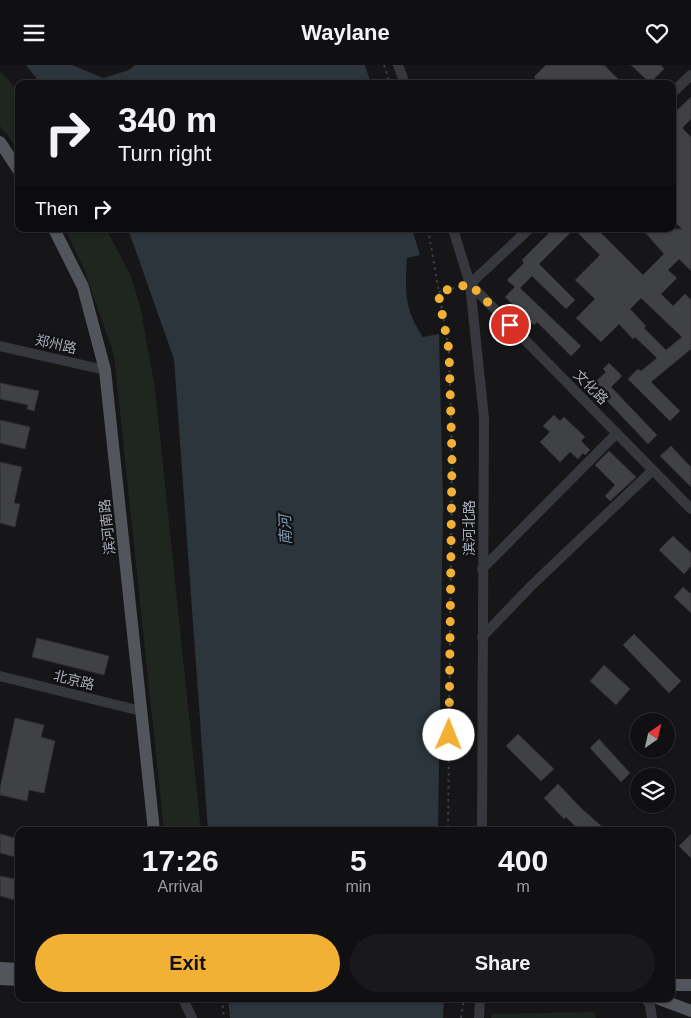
<!DOCTYPE html>
<html lang="en">
<head>
<meta charset="utf-8">
<style>
	:root { --surface:#101012; --page:#19191b; --text:#f1f3f6; --muted:#9c9d9f; --line:#303032; --accent:#f2b134 }
	body { margin:0; font-family:Arial,"Noto Sans SC",sans-serif; background:var(--page); color:var(--text); height:100vh; display:flex; flex-direction:column; font-size:19px; white-space:nowrap }
	* { box-sizing:border-box; margin:0 }
	p { font-size:16px; color:var(--muted) }
	.icon { flex:none; width:28px; height:28px; fill:none; stroke:currentColor; stroke-width:2; stroke-linecap:round; stroke-linejoin:round }
	.map { position:relative; flex:1; overflow:hidden }
	.details { position:absolute; left:15px; top:762px; width:660px; height:175px; display:flex; flex-direction:column; background:var(--surface); border-radius:10px; box-shadow:0 1px 4px #0004,0 0 0 1px var(--line) }
	.details>* { flex:none }
	.top-card { position:absolute; left:15px; top:15px; width:661px; height:152px; border-radius:10px; box-shadow:0 1px 4px #0004,0 0 0 1px var(--line); background:#101012; color:var(--text); overflow:hidden }
	.needle { width:32px; rotate:34deg }
	.fabs { position:absolute; left:630px; top:648px; display:grid; gap:10px }
	.fabs a { display:grid; place-items:center; width:45px; height:45px; border-radius:50%; background:var(--surface); box-shadow:0 1px 4px #0004,0 0 0 1px var(--line); font-size:25px }
	.pin { position:absolute; display:grid; place-items:center; width:42px; height:42px; color:#fff; margin:-21px; border:2px solid #fff; border-radius:50%; box-shadow:0 1px 5px #0007 }
	.me { position:absolute; width:55px; margin:-28px; rotate:1deg; stroke-linejoin:round; filter:drop-shadow(0 0 4px #0008) }
	.turn { display:flex; align-items:center; gap:18px; height:105px; padding:0 20px; font-size:22px }
	.turn .icon { width:65px; height:65px; stroke-width:2.5 }
	.turn b { display:block; font-size:35px; line-height:42px }
	.then { display:flex; align-items:center; height:48px; padding:0 20px; background:#0003; gap:10px; font-size:19px }
	.eta { display:flex; justify-content:space-evenly; align-items:center; height:85px; text-align:center }
	.eta b { font-size:30px; font-weight:600; line-height:35px }
	.button { display:flex; gap:10px; margin-top:auto; padding:10px 20px }
	.button a { flex:1; height:58px; border-radius:30px; background:var(--accent); color:#111; font-size:20px; font-weight:600; line-height:58px; text-align:center }
	.button a+a { background:var(--page); color:var(--text) }
	header { display:flex; justify-content:space-between; align-items:center; height:65px; padding:0 20px; background:var(--surface); font-size:22px; font-weight:600 }
	.map>svg:first-child { display:block }
	.green { fill:#1e261f }
	.water { fill:#2c353c }
	.building { fill:#404145; stroke:#303034; fill-rule:evenodd }
	.lines { fill:none; stroke-linecap:round; stroke-linejoin:round }
	.path { stroke:#3d3f44; stroke-width:2; stroke-dasharray:2.5 4; stroke-linecap:butt }
	.minor { stroke:#37383d; stroke-width:10 }
	.major { stroke:#53555c; stroke-width:12 }
	.route { stroke:#f2b134; stroke-width:9; stroke-dasharray:0 16.2 }
	.labels { text-anchor:middle; dominant-baseline:central; stroke-width:4.5; stroke-linejoin:round; paint-order:stroke }
	.street-label { font-size:14px; fill:#a8adb8; stroke:#111113 }
	.water-label { font-size:15px; font-style:italic; fill:#7f9bb3; stroke:#111113 }
</style>
</head>
<body>
<header><svg class="icon" aria-label="menu" viewBox="0 0 24 24"><path d="M4 6h16M4 12h16M4 18h16"/></svg>Waylane<svg class="icon" aria-label="heart" viewBox="0 0 24 24"><path d="M12 20l-8-8c-3-5 5-10 8-4 3-6 11-1 8 4z"/></svg></header>
<div class="map">
<svg width="691" height="953" viewBox="0 0 691 953">
	<rect width="100%" height="100%" fill="#161618"/>
	<!-- green -->
	<path class="green" d="M 0,6 L 19,27 L 19,85 L 0,61 Z
		M 65,164 L 106,164 L 131,211 L 140,241 L 155,323 L 201,766 L 164,766 L 114,290 L 84,204 Z
		M 594,947 L 596,953 L 491,953 L 492,949 Z"/>
	<!-- water -->
	<path class="water" d="M 26,0 L 72,0 L 103,13 L 129,5 L 135,0 L 365,0 L 371,19 L 41,19 Z
		M 128,164 L 412,164 L 420,190 L 407,193 C 405,227 404,243 423,272 L 439,269 L 443,439 L 438,766 L 208,766 L 174,294 Z
		M 228,934 L 444,934 L 443,953 L 230,953 Z"/>
	<!-- building -->
	<path class="building" d="M 546,0 L 604,0 L 623,19 L 541,19 L 534,12 Z
		M 631,0 L 661,0 L 664,4 L 650,18 Z
		M 691,32 L 691,54 L 682,63 L 691,72 L 691,206 L 679,194 L 668,205 L 677,213 L 661,229 L 673,241 L 685,229 L 691,235 L 691,284 L 651,317 L 680,346 L 670,356 L 628,314 L 638,304 L 641,306 L 657,293 L 635,272 L 633,274 L 619,259 L 601,277 L 576,253 L 595,234 L 575,215 L 600,190 L 574,164 L 539,199 L 575,235 L 566,244 L 532,211 L 520,223 L 581,281 L 571,291 L 537,257 L 534,260 L 505,232 L 515,222 L 507,215 L 524,198 L 522,195 L 553,164 L 597,164 L 643,210 L 664,189 L 642,164 L 682,164 L 672,154 L 672,50 ZM 641,233 L 682,272 L 666,285 L 644,263 L 646,261 L 630,244 Z
		M 609,298 L 622,311 L 611,322 L 657,370 L 648,379 L 592,320 L 606,307 L 603,304 Z
		M 0,318 L 39,326 L 34,346 L 27,344 L 28,340 L 0,334 Z
		M 554,350 L 560,356 L 564,352 L 585,372 L 581,376 L 590,385 L 585,390 L 583,388 L 578,394 L 570,387 L 560,397 L 540,377 L 550,367 L 543,361 Z
		M 0,355 L 30,362 L 25,384 L 0,378 Z
		M 671,381 L 691,402 L 691,422 L 660,391 Z
		M 609,386 L 636,412 L 610,436 L 605,431 L 615,420 L 595,400 Z
		M 0,397 L 22,402 L 14,438 L 20,439 L 15,462 L 0,458 Z
		M 673,471 L 691,488 L 691,501 L 684,509 L 659,485 Z
		M 683,522 L 691,529 L 691,548 L 674,532 Z
		M 634,569 L 681,616 L 669,628 L 623,580 Z
		M 37,573 L 109,591 L 104,610 L 32,592 Z
		M 604,600 L 630,624 L 616,640 L 590,616 Z
		M 15,653 L 44,660 L 41,672 L 55,676 L 44,728 L 29,725 L 27,736 L 0,730 L 0,723 Z
		M 518,669 L 554,704 L 541,716 L 506,681 Z
		M 599,674 L 630,708 L 621,717 L 590,683 Z
		M 558,719 L 582,744 L 607,766 L 580,766 L 566,752 L 564,754 L 544,733 Z
		M 0,769 L 19,774 L 19,793 L 0,788 Z
		M 691,769 L 691,793 L 679,781 Z
		M 0,811 L 19,815 L 19,836 L 0,831 Z"/>
	<g class="lines">
		<!-- path -->
		<path class="path" d="M 384,0 L 390,19
			M 428,164 L 449,285 L 452,392 L 448,766
			M 439,227 L 461,221
			M 222,934 L 224,953
			M 461,953 L 464,934"/>
		<!-- minor -->
		<path class="minor" d="M 398,0 L 405,19
			M 672,28 L 691,10
			M 453,164 L 470,219 L 484,353 L 482,766
			M 529,164 L 470,219 L 691,444
			M 0,281 L 105,305
			M 482,504 L 617,368
			M 482,572 L 533,519 L 653,405
			M 0,611 L 141,646
			M 183,934 L 192,953
			M 646,934 L 650,940 L 652,953
			M 479,953 L 480,934"/>
		<!-- major -->
		<path class="major" d="M 0,77 L 19,106
			M 54,164 L 83,222 L 105,305 L 154,766
			M 0,903 L 19,904
			M 0,914 L 19,915
			M 671,920 L 691,920
			M 659,934 L 691,946"/>
	</g>
	<g class="lines">
		<!-- route -->
		<path class="route" d="M 449,670 L 452,392 L 449,285 L 438,227 L 470,219 L 510,260"/>
	</g>
	<g class="labels">
		<!-- street labels -->
		<g class="street-label">
			<text transform="translate(56 279) rotate(13)">郑州路</text>
			<text transform="translate(591 322) rotate(45)">文化路</text>
			<text transform="translate(107 462) rotate(-96)">滨河南路</text>
			<text transform="translate(469 463) rotate(-90)">滨河北路</text>
			<text transform="translate(74 615) rotate(14)">北京路</text>
		</g>
		<!-- water labels -->
		<g class="water-label">
			<text transform="translate(285 465) rotate(-92)">南河</text>
		</g>
	</g>
</svg>
<div class="fabs">
<a><svg class="needle" viewBox="-14 -14 28 28"><path d="M0-13l5 13h-10z" fill="#e53935"/><path d="M0 13l5-13h-10z" fill="#9c9d9f"/></svg></a>
<a><svg class="icon" aria-label="layers" viewBox="0 0 24 24"><path d="M12 4l9 5-9 5-9-5zM3 14l9 5 9-5"/></svg></a>
</div>
<div class="pin" style="left:510px;top:260px;background:#d93025"><svg class="icon" aria-label="arrive" viewBox="0 0 24 24"><path d="M6 21V4h12l-3 4 3 4H6"/></svg></div>
<svg class="me" style="left:449px;top:670px" viewBox="-20 -20 40 40"><circle r="19" fill="#fff"/><path d="M0-13L10 11 0 6-10 11z" fill="#f2b134"/></svg>
<div class="top-card">
<div class="turn"><svg class="icon" aria-label="right" viewBox="0 0 24 24"><path d="M7 20v-9h11M14 6l5 5-5 5"/></svg><div><b>340 m</b>Turn right</div></div>
<div class="then">Then<svg class="icon" aria-label="right" viewBox="0 0 24 24"><path d="M7 20v-9h11M14 6l5 5-5 5"/></svg></div>
</div>
<section class="details">
<div class="eta">
<div><b>17:26</b><p>Arrival</p></div>
<div><b>5</b><p>min</p></div>
<div><b>400</b><p>m</p></div>
</div>
<div class="button"><a>Exit</a><a>Share</a></div>
</section>
</div>
</body>
</html>
